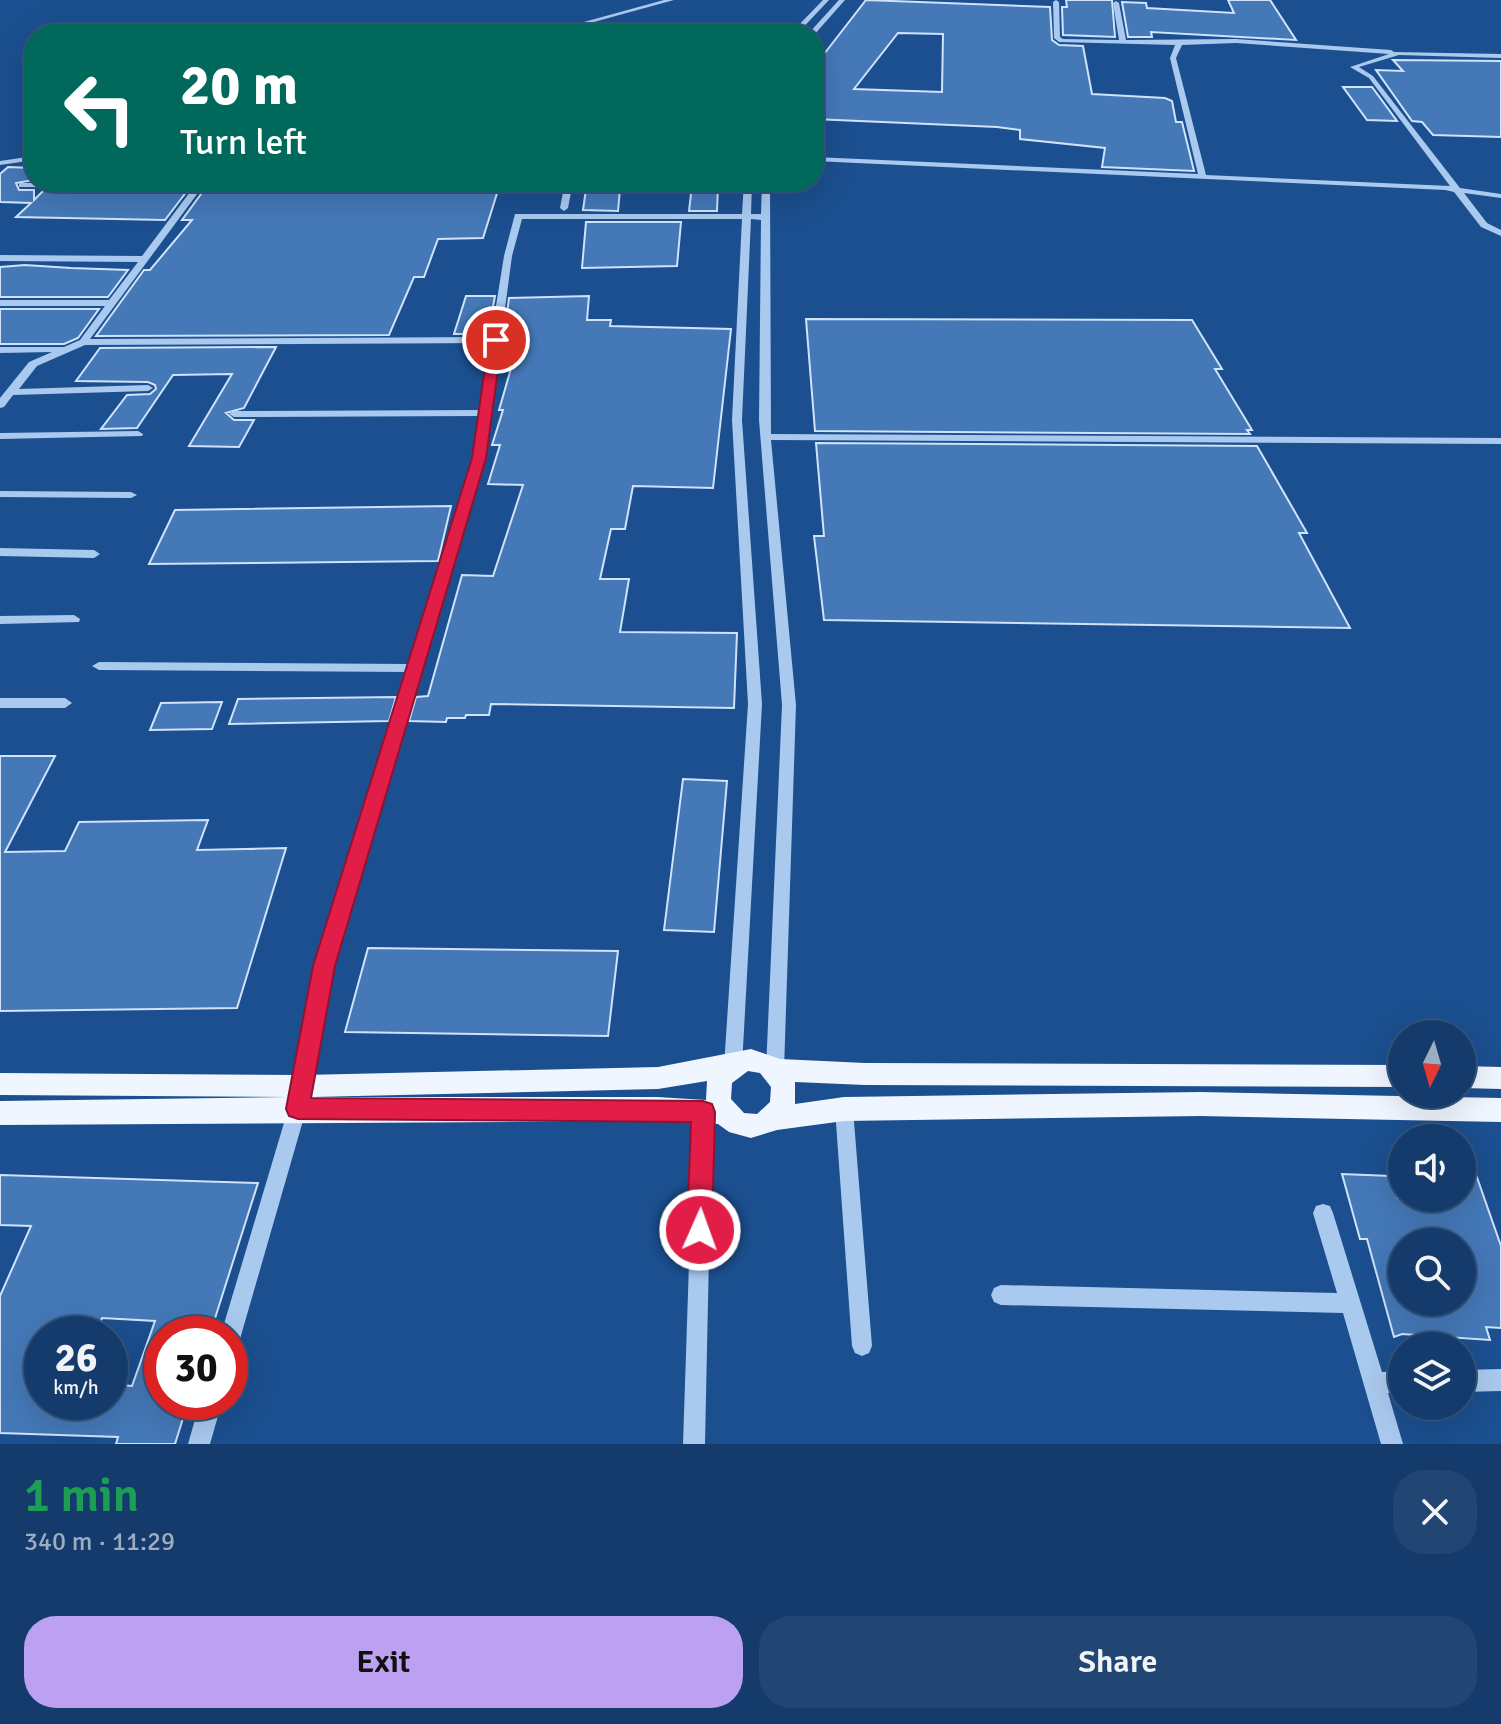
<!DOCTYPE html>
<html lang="en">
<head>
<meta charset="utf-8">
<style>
	:root { --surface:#143b6b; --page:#214673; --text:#f1f3f6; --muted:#9dadc1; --line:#33557e; --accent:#bca0f2 }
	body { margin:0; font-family:Signika,sans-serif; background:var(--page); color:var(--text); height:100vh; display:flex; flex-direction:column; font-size:30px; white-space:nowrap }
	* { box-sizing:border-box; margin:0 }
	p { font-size:26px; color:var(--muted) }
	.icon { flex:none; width:44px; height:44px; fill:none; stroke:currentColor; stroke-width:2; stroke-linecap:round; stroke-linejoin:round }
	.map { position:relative; height:1444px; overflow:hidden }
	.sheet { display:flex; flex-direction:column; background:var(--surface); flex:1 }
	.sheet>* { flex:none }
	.banner { position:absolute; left:24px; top:24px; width:800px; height:168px; border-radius:32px; box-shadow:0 8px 32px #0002,0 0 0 2px var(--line); background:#00695c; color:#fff; overflow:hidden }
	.needle { width:52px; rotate:185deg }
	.buttons { position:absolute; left:1388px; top:1020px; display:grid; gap:16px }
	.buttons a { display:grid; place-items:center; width:88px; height:88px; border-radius:50%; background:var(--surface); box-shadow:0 8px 32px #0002,0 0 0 2px var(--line); font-size:40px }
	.speed { position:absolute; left:24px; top:1316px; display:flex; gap:16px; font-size:40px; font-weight:700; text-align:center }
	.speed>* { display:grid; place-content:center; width:104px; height:104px; border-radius:50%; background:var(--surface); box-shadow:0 8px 32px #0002,0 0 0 2px var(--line); line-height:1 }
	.speed small { font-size:20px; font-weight:400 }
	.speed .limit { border:12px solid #d22; background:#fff; color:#111 }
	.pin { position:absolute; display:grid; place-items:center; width:68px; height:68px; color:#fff; margin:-34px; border:4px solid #fff; border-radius:50%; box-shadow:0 2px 8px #0007 }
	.me { position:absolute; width:88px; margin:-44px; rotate:2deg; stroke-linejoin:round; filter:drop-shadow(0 0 6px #0008) }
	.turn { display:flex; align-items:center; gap:28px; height:168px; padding:0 24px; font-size:36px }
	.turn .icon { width:104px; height:104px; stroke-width:2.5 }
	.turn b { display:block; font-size:56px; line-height:68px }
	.round { display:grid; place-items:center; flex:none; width:84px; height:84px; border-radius:32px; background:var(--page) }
	.head { display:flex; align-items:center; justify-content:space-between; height:136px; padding:0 24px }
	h1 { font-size:48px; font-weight:600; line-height:60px; color:#1e9e55 }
	.primary-button { display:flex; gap:16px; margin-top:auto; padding:16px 24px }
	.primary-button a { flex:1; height:92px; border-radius:32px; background:var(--accent); color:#111; font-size:32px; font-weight:600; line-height:92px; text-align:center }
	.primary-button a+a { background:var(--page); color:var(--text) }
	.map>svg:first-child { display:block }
	.building { fill:#4478b7; stroke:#cfe3fa; stroke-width:2; fill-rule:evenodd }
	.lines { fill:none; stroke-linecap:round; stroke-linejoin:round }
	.minor { fill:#a9c9ee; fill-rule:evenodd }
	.major { fill:#f0f6ff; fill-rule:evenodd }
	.route { fill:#e11d48; stroke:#92132f; stroke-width:2 }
</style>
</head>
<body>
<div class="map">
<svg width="1501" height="1444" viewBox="0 0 1501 1444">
	<rect width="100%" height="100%" fill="#1b4f8f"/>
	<!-- building -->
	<path class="building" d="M 866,0 L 1050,7 L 1052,40 L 1059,45 L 1083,46 L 1092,94 L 1165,98 L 1172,101 L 1176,122 L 1182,122 L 1194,171 L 1102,167 L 1105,148 L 1020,139 L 1020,130 L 997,127 L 814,119 L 814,67 ZM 898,33 L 943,34 L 942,92 L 854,89 Z
		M 1066,0 L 1112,0 L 1115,37 L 1063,35 L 1062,7 L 1067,7 Z
		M 1228,0 L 1270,0 L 1296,40 L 1151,32 L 1152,37 L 1128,37 L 1122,2 L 1146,3 L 1147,8 L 1234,13 Z
		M 1393,60 L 1501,61 L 1501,137 L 1433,135 L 1422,122 L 1412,121 L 1376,70 L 1403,71 Z
		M 1343,87 L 1372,87 L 1397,121 L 1367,120 Z
		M 8,167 L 34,168 L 34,180 L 16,183 L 19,190 L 34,190 L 34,200 L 44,190 L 187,191 L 165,220 L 16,217 L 31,203 L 0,202 L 0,174 Z
		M 225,182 L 465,182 L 499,187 L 483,238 L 438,239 L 424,277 L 414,277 L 389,335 L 96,336 L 144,270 L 150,270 L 192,220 L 182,220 L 204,190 L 217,191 Z
		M 587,182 L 616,182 L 615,190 L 620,189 L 618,211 L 583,210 Z
		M 692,185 L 718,185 L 717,211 L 689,211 Z
		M 586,222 L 681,222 L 677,266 L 582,268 Z
		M 25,265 L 71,268 L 128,270 L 108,297 L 0,297 L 0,267 Z
		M 466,296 L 495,296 L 488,334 L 454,334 Z
		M 589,296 L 587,320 L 611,320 L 610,326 L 731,329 L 713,488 L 633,486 L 625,529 L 611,529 L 600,579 L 629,579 L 620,632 L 737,633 L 734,708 L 491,704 L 489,715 L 466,715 L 465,718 L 447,718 L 446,722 L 409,721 L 416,697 L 428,696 L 462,575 L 493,576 L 523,485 L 488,484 L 500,445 L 492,445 L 503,410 L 499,410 L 514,358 L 507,358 L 515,336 L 504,336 L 509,298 Z
		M 0,309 L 99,309 L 78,338 L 64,344 L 0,344 Z
		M 806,319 L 1192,320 L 1222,369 L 1215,369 L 1252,430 L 1247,430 L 1250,434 L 815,431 Z
		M 276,347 L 244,408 L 226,413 L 234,420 L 254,420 L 239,447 L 189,446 L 232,374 L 173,375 L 137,428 L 101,429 L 127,395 L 150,394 L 156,389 L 155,385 L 148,382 L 76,381 L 100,348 Z
		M 816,443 L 1257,446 L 1307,533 L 1299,533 L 1350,628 L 824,620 L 814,536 L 824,536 Z
		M 451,506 L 438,561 L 149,564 L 175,510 Z
		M 396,697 L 389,721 L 229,724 L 238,699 Z
		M 222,702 L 212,729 L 150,730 L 161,703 Z
		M 0,756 L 55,756 L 5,852 L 65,851 L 79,822 L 208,820 L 197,850 L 286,848 L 237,1008 L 0,1011 Z
		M 683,779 L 727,781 L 714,932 L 664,930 Z
		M 368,948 L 618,951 L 608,1036 L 345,1032 Z
		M 1462,1146 L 1466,1146 L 1501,1246 L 1501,1328 L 1486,1327 L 1490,1340 L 1402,1334 L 1394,1337 L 1367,1239 L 1360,1239 L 1342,1174 L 1391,1176 L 1398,1198 L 1462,1198 ZM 1402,1241 L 1462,1242 L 1462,1302 L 1402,1302 Z
		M 0,1175 L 258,1183 L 210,1334 L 162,1334 L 162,1402 L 188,1402 L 175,1444 L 116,1444 L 118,1437 L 0,1433 L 0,1296 L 31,1226 L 0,1225 ZM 102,1318 L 155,1321 L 132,1386 L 110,1384 L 110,1402 L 42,1402 L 42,1334 L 96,1334 Z"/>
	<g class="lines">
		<!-- minor -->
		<path class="minor" d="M 664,0 L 674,0 L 550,34 L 540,34 Z
			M 823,0 L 829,0 L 797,34 L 790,34 Z
			M 839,0 L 845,0 L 814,35 L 808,34 Z
			M 1056,0 L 1059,2 L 1060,37 L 1063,39 L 1119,40 L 1113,3 L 1116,1 L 1119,3 L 1126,40 L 1236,39 L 1391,50 L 1394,52 L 1501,54 L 1501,58 L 1399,55 L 1359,67 L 1373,76 L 1460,188 L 1501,194 L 1501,198 L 1464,193 L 1487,223 L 1501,230 L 1501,236 L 1481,227 L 1454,192 L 1445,190 L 814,161 L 814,157 L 1198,174 L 1170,58 L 1175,45 L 1059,42 L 1054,38 L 1053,2 ZM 1236,43 L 1389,54 L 1350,67 L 1369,78 L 1450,186 L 1206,175 L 1176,58 L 1182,45 Z
			M 34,156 L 34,160 L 0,165 L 0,161 Z
			M 198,182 L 206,182 L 90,339 L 491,337 L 504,256 L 515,214 L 742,214 L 744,182 L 752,182 L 751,214 L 761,214 L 762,182 L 770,182 L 771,434 L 1501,438 L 1501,444 L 771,440 L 796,705 L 784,1070 L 781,1076 L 775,1078 L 769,1076 L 766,1070 L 782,705 L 759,420 L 761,220 L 751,219 L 742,420 L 762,704 L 742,1066 L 739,1072 L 733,1074 L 727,1072 L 724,1066 L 748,704 L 732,420 L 742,219 L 522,219 L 512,256 L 485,458 L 332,966 L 313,1086 L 240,1339 L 237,1346 L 230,1349 L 230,1334 L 221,1334 L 295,1086 L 316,966 L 407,672 L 99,670 L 92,666 L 99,662 L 410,664 L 473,458 L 480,416 L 234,417 L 229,414 L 234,411 L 481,410 L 491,343 L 85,345 L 37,366 L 19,389 L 148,385 L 153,388 L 148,391 L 13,395 L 4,407 L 0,408 L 0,398 L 29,362 L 52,352 L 0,353 L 0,347 L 64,347 L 80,340 L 105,306 L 0,306 L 0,300 L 109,300 L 138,262 L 0,261 L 0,255 L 142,256 L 193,188 L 22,187 L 19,187 L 19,183 Z
			M 565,182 L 573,182 L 568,208 L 564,211 L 560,208 Z
			M 138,431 L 143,434 L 142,436 L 0,439 L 0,433 Z
			M 0,491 L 131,492 L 137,495 L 131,498 L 0,497 Z
			M 0,548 L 94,550 L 100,554 L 94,558 L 0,556 Z
			M 74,615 L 80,619 L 79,622 L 0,624 L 0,616 Z
			M 0,698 L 65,698 L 72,703 L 65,708 L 0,708 Z
			M 844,1101 L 850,1103 L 853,1109 L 872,1346 L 869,1353 L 862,1356 L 855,1353 L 852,1346 L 835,1109 L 838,1103 Z
			M 703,1104 L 709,1106 L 712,1112 L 705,1444 L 683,1444 L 694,1112 L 697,1106 Z
			M 1323,1204 L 1330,1206 L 1333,1213 L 1382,1372 L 1402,1371 L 1402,1393 L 1388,1393 L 1403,1444 L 1381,1444 L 1343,1313 L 1001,1305 L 994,1302 L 991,1295 L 994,1288 L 1001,1285 L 1337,1293 L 1313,1213 L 1316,1206 Z
			M 1501,1369 L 1501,1391 L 1462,1392 L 1462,1370 Z
			M 200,1402 L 222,1402 L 210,1444 L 188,1444 Z"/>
		<!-- major -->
		<path class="major" d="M 751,1049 L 780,1059 L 865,1063 L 1402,1065 L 1402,1087 L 865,1085 L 795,1082 L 795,1104 L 844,1097 L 1200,1092 L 1501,1098 L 1501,1122 L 1200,1116 L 844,1121 L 777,1130 L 751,1138 L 729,1132 L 718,1124 L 657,1121 L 0,1125 L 0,1101 L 289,1097 L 0,1095 L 0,1073 L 304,1075 L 658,1067 ZM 748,1071 L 760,1073 L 771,1087 L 770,1102 L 757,1114 L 744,1113 L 731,1099 L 732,1083 ZM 707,1081 L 706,1100 L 657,1097 L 313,1097 L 658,1089 Z
			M 1462,1066 L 1501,1067 L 1501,1089 L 1462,1088 Z"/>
	</g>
	<!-- route -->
	<path class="route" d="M 496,336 L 502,340 L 486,458 L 335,966 L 311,1098 L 703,1101 L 712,1104 L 715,1112 L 712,1230 L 709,1239 L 700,1242 L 691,1239 L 687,1230 L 691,1122 L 298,1119 L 289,1116 L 286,1109 L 313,966 L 472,458 L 489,340 Z"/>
</svg>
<div class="buttons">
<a><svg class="needle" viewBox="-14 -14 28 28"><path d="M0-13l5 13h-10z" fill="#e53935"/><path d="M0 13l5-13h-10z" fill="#9dadc1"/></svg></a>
<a><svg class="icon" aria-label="sound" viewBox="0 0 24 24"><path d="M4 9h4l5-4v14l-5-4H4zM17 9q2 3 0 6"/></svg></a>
<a><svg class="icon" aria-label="search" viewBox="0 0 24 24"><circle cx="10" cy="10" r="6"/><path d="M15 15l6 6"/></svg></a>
<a><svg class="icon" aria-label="layers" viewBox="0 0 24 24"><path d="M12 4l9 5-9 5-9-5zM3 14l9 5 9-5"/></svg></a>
</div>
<div class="speed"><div>26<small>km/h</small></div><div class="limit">30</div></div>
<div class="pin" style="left:496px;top:340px;background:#d93025"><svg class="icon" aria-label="arrive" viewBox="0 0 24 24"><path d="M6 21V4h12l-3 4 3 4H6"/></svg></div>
<svg class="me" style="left:700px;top:1230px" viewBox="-20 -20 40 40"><circle r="17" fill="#e11d48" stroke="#fff" stroke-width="3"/><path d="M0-11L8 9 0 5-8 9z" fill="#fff"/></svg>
<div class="banner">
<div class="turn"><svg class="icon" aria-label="left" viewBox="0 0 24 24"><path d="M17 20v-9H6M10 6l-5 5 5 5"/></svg><div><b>20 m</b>Turn left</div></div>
</div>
</div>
<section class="sheet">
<div class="head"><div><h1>1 min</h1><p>340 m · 11:29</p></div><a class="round"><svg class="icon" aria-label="close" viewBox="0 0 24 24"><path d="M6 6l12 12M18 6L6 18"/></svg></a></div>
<div class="primary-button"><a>Exit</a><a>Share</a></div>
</section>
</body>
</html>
